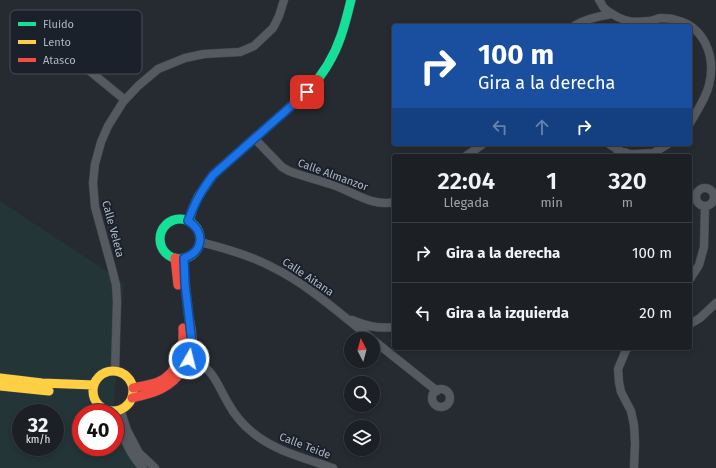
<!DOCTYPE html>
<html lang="es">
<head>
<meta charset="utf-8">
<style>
	:root { --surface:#1c2025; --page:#292d32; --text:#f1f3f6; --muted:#a0a3a7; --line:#3a3e42 }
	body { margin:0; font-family:"Fira Sans",sans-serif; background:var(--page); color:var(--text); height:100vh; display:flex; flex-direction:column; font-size:15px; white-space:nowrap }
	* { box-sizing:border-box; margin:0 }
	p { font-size:13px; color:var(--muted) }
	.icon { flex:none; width:22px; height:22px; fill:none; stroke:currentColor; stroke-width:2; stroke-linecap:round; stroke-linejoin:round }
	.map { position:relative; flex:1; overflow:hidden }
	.details { position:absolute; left:392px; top:154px; width:300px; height:196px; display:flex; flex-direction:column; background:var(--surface); border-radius:4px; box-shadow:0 2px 6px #0003,0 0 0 1px var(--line) }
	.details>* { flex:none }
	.top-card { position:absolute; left:392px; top:24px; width:300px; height:122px; border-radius:4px; box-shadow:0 2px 6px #0003,0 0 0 1px var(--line); background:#1a4fa0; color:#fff; overflow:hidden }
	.needle { width:26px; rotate:354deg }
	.buttons { position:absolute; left:344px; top:332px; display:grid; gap:8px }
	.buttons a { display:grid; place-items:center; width:36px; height:36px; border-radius:50%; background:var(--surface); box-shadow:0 2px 6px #0003,0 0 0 1px var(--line); font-size:20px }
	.speed { position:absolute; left:12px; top:404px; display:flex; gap:8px; font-size:20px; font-weight:700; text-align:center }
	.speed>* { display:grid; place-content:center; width:52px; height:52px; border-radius:50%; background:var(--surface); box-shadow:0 2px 6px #0003,0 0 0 1px var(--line); line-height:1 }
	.speed small { font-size:10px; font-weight:400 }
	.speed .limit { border:6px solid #d22; background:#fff; color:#111 }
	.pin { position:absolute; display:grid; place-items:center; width:34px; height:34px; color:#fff; margin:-17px; border-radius:8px; box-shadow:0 2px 6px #0006 }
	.me { position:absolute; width:44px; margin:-22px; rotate:8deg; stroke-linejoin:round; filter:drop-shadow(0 0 3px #0008) }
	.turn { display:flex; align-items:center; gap:14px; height:84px; padding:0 20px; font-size:18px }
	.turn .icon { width:52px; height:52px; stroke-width:2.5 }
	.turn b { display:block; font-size:28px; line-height:34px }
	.lanes { display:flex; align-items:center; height:38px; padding:0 20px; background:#0003; justify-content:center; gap:20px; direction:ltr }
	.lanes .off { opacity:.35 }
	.eta { display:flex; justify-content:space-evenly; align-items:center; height:68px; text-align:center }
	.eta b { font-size:24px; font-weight:600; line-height:28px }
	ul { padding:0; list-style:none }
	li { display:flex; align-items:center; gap:12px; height:60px; padding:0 20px; border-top:1px solid var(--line) }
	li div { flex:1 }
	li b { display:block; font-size:15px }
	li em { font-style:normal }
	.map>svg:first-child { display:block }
	.green { fill:#243537; fill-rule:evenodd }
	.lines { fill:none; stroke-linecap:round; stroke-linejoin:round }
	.street-casing { stroke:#42464b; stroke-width:9 }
	.fast-casing { stroke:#42464b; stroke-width:10 }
	.slow-casing { stroke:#42464b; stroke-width:10 }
	.jam-casing { stroke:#42464b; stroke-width:10 }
	.street { stroke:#555960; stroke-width:8 }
	.fast { stroke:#16e098; stroke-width:9 }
	.slow { stroke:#ffcf43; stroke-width:9 }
	.jam { stroke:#f24e42; stroke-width:9 }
	.route-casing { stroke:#114b97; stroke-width:10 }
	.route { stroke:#1a73e8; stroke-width:7 }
	.labels { text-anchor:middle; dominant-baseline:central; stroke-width:4; stroke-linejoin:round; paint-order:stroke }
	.street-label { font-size:11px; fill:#aeb7c4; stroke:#1a212b }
	.key { fill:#1a212b; stroke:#464e59; stroke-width:1 }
	.key-label { font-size:11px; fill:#aeb7c4 }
</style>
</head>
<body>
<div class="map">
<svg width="716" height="468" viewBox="0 0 716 468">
	<rect width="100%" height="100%" fill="#262b31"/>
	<!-- green -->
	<path class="green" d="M 0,201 L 124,283 L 113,413 L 81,413 L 81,447 L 115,447 L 115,433 L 148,468 L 0,468 ZM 21,413 L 55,413 L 55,447 L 21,447 Z"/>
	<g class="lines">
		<defs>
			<path id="street" d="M 599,0 C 601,2 602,6 604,8 C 606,10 609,12 611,13 C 623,22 635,23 649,21 C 653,21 656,19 660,18 C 665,18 671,18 676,20 C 705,27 716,57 709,85 C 706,98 697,111 690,123
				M 574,26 C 585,19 599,16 612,14
				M 69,54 L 125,100
				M 254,138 L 282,167 L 289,171 C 304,177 320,180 336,186 C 354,193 374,207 394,202
				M 609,144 L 622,152
				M 629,154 L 636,154 L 654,153
				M 650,155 L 668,144
				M 466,156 L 483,144
				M 616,156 C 621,151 626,151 631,156
				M696 197a9 9 0 1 1 18 0a9 9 0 1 1-18 0Z
				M 200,242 C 224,248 250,255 272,267 C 309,285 340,314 372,339
				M 690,279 L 699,265 L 704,247 L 705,206
				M 352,320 C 367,326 377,329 394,327
				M 690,324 L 700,318 L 716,303
				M 373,340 L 437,391
				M 628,348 L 626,350 L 618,369 L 619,382 L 621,392 L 631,411 L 634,425 L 635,443 L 634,468
				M 189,359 C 214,367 216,383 228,403 C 234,414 242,424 252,432 C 274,451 305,458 333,468
				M 115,371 L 117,301 L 116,285 L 112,269 L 95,207 L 93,183 L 95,164 L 101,142 L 108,126 L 123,102 L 138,86 L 158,69 L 185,58 L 204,54 L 221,53 L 240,52 L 254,46 L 273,28 L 279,16 L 284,0
				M432 398a9 9 0 1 1 18 0a9 9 0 1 1-18 0Z
				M 120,409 L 127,430 L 139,453 L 155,468
				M 115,415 C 122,434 129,454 143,468"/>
			<path id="fast" d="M160 239a20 20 0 1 1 40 0a20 20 0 1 1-40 0Z
				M 189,221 L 193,208 L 198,197 L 213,175 L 307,92 C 322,76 334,57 341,36 C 345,25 348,12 351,0"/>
			<path id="slow" d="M93 391a20 20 0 1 1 40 0a20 20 0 1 1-40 0Z
				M 0,378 L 42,383 L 94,385
				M 0,386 L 49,391"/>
			<path id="jam" d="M 175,258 L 178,285
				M 133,388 C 141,386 150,385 158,382 C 179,373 184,349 183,328
				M 132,398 C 142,395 152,394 161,389 C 179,380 192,361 192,340 C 192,330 189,320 188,310 C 186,293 184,275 183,258"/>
		</defs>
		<!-- street casing -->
		<use href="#street" class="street-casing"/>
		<!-- fast casing -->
		<use href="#fast" class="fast-casing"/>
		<!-- slow casing -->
		<use href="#slow" class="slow-casing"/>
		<!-- jam casing -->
		<use href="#jam" class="jam-casing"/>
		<!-- street -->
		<use href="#street" class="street"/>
		<!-- fast -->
		<use href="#fast" class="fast"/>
		<!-- slow -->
		<use href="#slow" class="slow"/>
		<!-- jam -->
		<use href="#jam" class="jam"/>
	</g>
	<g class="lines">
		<defs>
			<path id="route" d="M 189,359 L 192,347 L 191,335 L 185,284 L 184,258 C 203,252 206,232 188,221 C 195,202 201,191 213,175 L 307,92"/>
		</defs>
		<!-- route casing -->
		<use href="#route" class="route-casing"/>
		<!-- route -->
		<use href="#route" class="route"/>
	</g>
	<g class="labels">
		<!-- street labels -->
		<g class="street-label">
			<text transform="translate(333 175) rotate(20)">Calle Almanzor</text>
			<text transform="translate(113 229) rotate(75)">Calle Veleta</text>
			<text transform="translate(308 277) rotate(34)">Calle Aitana</text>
			<text transform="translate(305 446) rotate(21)">Calle Teide</text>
		</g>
	</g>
	<!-- legend -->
	<rect x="10" y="10" width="132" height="64" rx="6" class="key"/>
	<rect x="18" y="22" width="18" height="4" fill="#16e098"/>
	<rect x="18" y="40" width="18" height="4" fill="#ffcf43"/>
	<rect x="18" y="58" width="18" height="4" fill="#f24e42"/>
	<g class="key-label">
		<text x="43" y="28">Fluido</text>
		<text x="43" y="46">Lento</text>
		<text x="43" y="64">Atasco</text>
	</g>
</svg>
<div class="buttons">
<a><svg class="needle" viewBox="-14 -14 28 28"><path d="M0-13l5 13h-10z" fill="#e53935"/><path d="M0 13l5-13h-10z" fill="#a0a3a7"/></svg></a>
<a><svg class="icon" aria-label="search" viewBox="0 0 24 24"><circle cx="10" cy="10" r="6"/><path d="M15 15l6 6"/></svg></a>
<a><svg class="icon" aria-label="layers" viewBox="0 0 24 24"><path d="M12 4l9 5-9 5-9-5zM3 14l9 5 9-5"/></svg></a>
</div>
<div class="speed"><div>32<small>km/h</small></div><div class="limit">40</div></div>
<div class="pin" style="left:307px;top:92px;background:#d93025"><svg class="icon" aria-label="arrive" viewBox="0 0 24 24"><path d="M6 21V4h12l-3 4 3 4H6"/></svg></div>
<svg class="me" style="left:189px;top:359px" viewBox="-20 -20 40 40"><circle r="17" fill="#1a73e8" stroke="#fff" stroke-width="3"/><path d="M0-11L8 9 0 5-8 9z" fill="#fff"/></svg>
<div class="top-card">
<div class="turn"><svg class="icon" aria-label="right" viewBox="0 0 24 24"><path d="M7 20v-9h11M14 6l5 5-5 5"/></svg><div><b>100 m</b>Gira a la derecha</div></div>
<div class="lanes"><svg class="icon off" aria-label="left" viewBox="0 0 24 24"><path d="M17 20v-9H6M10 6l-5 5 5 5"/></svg><svg class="icon off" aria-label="ahead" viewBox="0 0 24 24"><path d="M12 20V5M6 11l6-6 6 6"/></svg><svg class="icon" aria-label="right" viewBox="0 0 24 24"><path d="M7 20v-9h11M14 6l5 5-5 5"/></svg></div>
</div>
<section class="details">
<div class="eta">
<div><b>22:04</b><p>Llegada</p></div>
<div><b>1</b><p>min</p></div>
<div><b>320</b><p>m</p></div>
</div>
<ul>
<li><svg class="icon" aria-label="right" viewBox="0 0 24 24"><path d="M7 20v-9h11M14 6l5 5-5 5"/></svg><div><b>Gira a la derecha</b></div><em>100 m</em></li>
<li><svg class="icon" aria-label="left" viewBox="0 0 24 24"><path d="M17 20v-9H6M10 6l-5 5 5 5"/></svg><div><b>Gira a la izquierda</b></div><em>20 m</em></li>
</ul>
</section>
</div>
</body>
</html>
